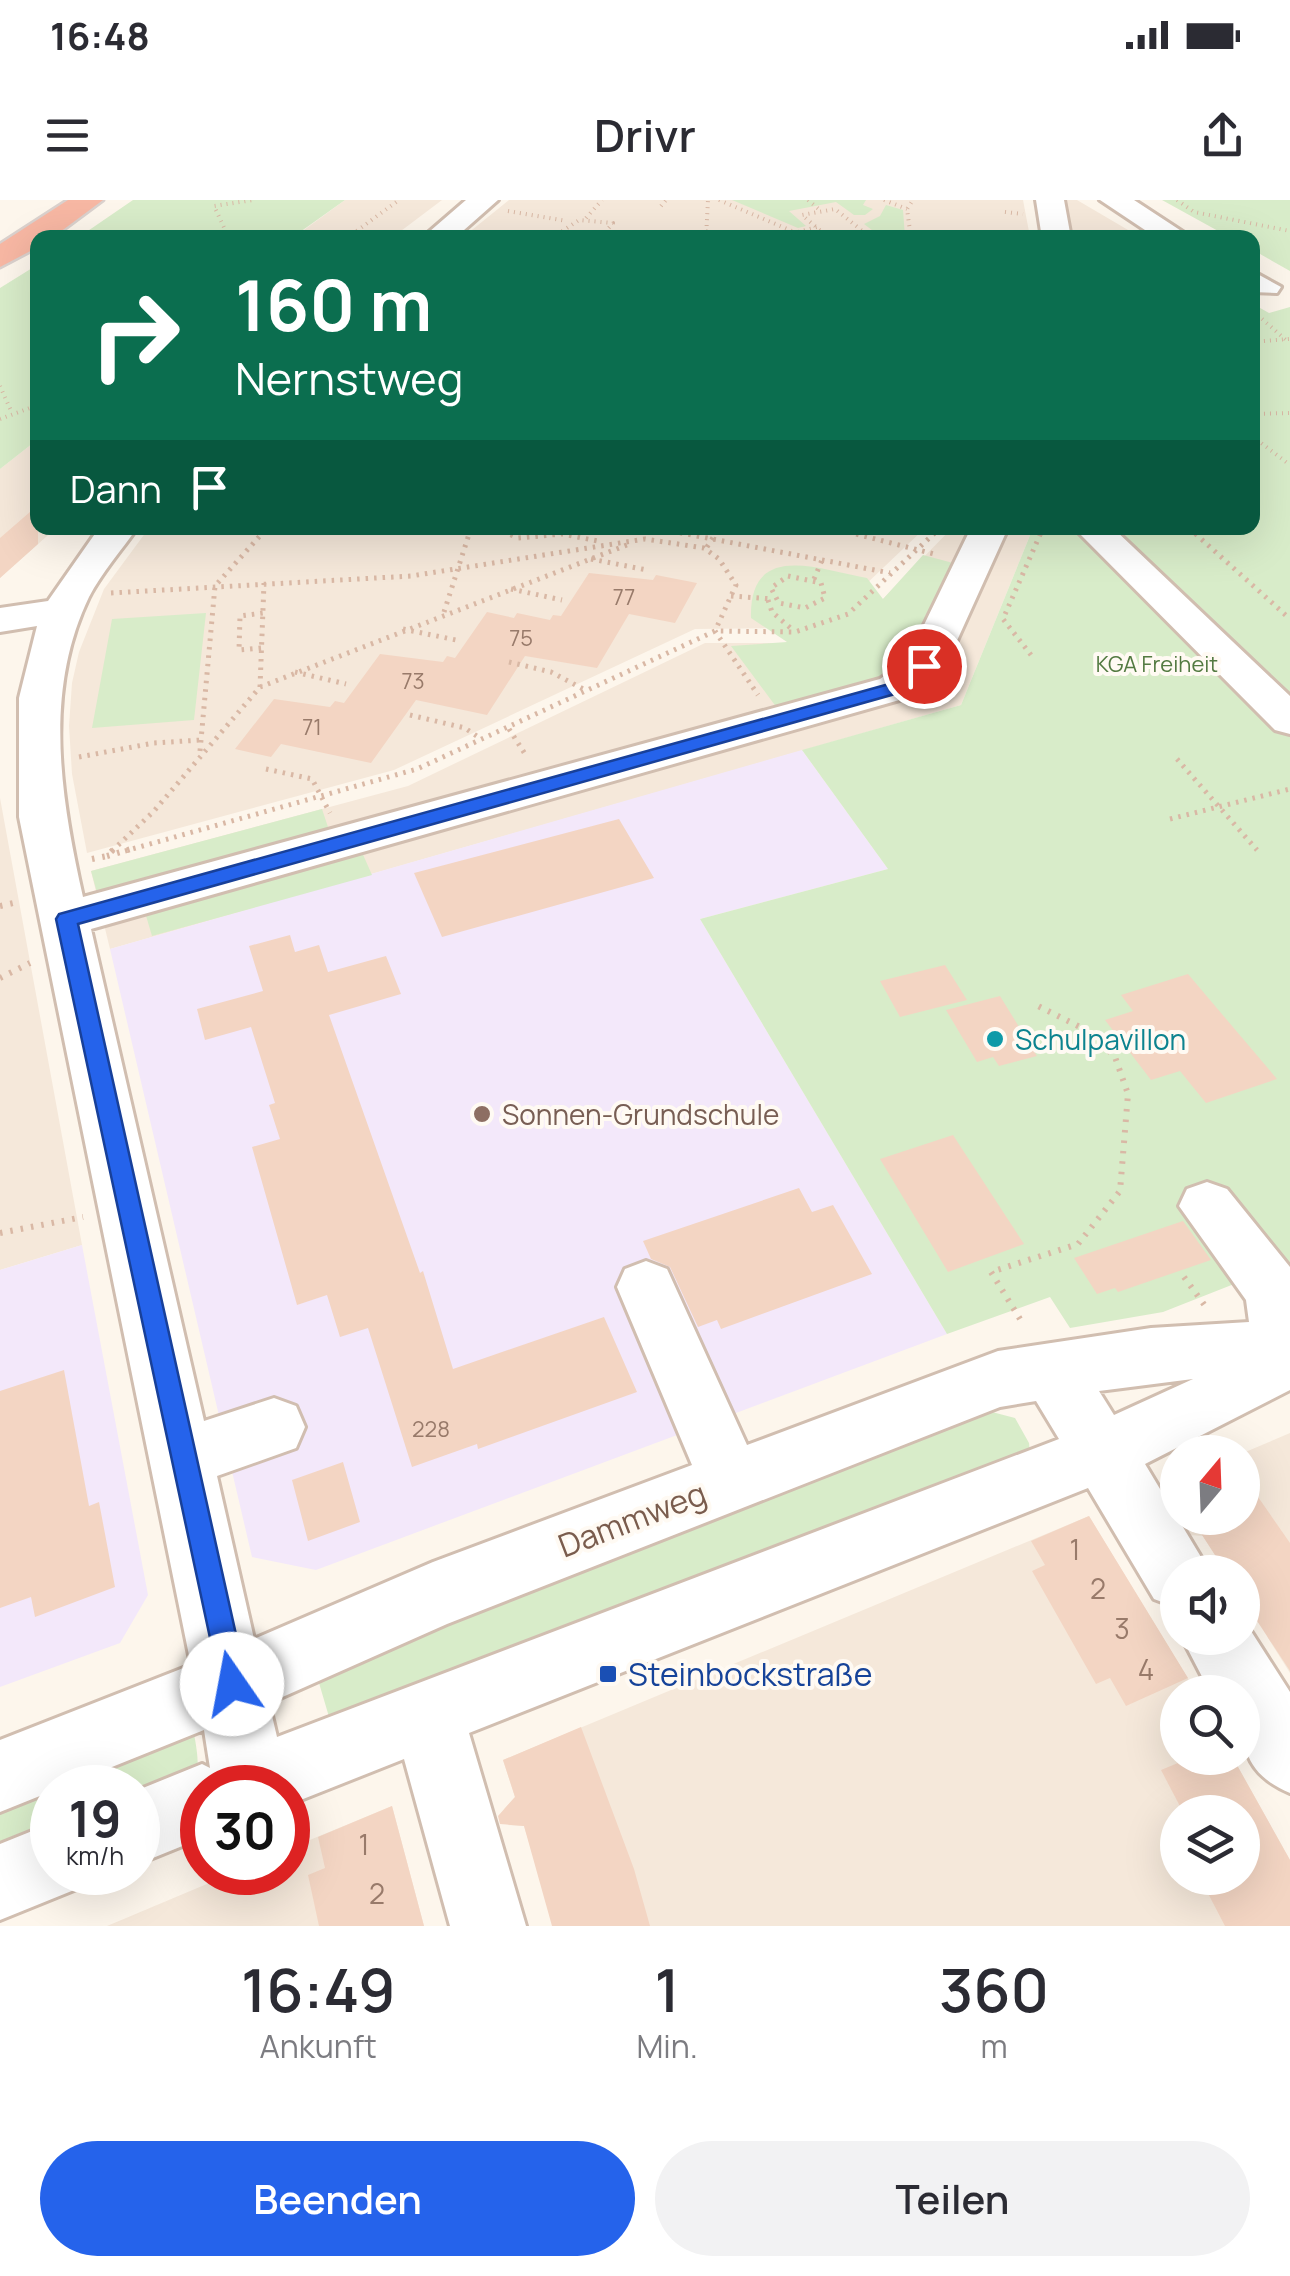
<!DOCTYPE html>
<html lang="de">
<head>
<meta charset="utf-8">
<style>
	:root { --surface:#fff; --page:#f2f2f3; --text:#2b2b33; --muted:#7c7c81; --accent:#2563eb }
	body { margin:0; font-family:Manrope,sans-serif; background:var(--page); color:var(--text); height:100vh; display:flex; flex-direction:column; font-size:38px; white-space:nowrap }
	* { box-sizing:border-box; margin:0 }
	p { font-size:32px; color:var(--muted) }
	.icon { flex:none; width:55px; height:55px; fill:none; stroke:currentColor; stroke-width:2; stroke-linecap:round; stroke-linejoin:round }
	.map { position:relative; height:1726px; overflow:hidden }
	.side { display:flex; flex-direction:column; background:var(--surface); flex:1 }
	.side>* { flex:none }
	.guide { position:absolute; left:30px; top:30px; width:1230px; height:305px; border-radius:20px; box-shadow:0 10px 40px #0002; background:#0b6e4f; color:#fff; overflow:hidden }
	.needle { width:65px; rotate:19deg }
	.buttons { position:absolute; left:1160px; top:1235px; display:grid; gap:20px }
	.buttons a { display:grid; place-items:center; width:100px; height:100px; border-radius:50%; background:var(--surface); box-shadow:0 10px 40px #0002; font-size:50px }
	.speed { position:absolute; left:30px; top:1565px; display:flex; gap:20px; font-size:50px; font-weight:700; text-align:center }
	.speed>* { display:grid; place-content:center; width:130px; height:130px; border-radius:50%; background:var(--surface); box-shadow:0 10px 40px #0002; line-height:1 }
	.speed small { font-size:25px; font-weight:400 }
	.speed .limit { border:15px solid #d22; background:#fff; color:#111 }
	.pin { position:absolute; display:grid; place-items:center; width:85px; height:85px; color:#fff; margin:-42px; border:5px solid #fff; border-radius:50%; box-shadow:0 2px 10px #0007 }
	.me { position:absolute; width:110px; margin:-55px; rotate:348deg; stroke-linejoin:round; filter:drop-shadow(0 0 8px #0008) }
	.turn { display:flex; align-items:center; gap:35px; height:210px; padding:0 40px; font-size:45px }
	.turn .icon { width:130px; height:130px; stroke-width:2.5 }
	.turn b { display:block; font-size:70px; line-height:85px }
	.then { display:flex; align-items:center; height:95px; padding:0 40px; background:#0003; gap:20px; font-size:38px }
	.eta { display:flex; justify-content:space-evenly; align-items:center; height:170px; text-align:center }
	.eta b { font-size:60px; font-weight:600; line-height:70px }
	.action { display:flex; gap:20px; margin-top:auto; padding:20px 40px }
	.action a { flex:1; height:115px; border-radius:60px; background:var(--accent); color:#fff; font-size:40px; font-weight:600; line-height:115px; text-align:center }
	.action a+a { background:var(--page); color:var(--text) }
	.status { display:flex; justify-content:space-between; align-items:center; height:70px; padding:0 50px; background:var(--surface); direction:ltr }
	.status svg { height:28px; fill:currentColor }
	header { display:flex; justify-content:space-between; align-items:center; height:130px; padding:0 40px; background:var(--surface); font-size:45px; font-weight:600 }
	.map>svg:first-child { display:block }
	.residential { fill:#f5e8da; fill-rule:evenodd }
	.education { fill:#f3e8fa }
	.green { fill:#d8ecc9 }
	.building { fill:#f3d5c3 }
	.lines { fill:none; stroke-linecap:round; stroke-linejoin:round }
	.minor-casing { stroke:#d1beb0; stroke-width:6 }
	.highway-casing { stroke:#dad1cd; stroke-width:5 }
	.path-far2 { stroke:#d9b8a5; stroke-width:4; stroke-dasharray:1 5; stroke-linecap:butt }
	.path-far1 { stroke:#d9b8a5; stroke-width:5; stroke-dasharray:2.5 6; stroke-linecap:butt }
	.path { stroke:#d9b8a5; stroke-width:6; stroke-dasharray:2.5 8; stroke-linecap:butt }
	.minor { fill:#fff; fill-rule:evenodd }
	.highway { fill:#f7b7a3; fill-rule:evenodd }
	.route { fill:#2563eb; stroke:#184099; stroke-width:2.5 }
	.culture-dot { fill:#0f9aa8; stroke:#fffaf3; stroke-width:4 }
	.education-dot { fill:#8d6e63; stroke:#fffaf3; stroke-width:4 }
	.transit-dot { fill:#1a4fb4; stroke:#fffaf3; stroke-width:4 }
	.labels { text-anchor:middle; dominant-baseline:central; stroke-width:8; stroke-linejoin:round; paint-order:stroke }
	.number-label { font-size:22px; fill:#987a6a }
	.far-park-label { font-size:22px; fill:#537a41; stroke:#fffaf3 }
	.culture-label { font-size:28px; fill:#0d838f; stroke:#fffaf3; text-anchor:start }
	.education-label { font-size:28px; fill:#785e54; stroke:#fffaf3; text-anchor:start }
	.near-number-label { font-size:28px; fill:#987a6a }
	.near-street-label { font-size:32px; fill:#7a5c4d; stroke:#fffaf3 }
	.near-transit-label { font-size:32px; fill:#164399; stroke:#fffaf3; text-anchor:start }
</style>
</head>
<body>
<div class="status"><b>16:48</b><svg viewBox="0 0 49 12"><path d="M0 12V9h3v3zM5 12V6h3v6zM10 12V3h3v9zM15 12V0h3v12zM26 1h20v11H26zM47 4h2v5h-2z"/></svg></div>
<header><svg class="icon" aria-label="menu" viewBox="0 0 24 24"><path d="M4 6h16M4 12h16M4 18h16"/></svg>Drivr<svg class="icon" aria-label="share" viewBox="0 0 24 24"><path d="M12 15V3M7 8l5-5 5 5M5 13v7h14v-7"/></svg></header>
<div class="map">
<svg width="1290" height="1726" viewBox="0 0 1290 1726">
	<rect width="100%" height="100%" fill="#fdf6ec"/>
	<!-- residential -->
	<path class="residential" d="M 345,0 L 442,0 L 393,37 L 293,38 Z
		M 509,0 L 1023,0 L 1030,37 L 462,38 Z
		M 1041,0 L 1077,0 L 1140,37 L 1049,37 Z
		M 37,240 L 38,328 L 56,328 L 0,378 L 0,269 Z
		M 149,328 L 925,328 L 842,407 L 780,428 L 695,429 L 394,570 L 87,653 L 72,574 L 69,526 L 72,483 L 79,452 L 104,389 Z
		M 952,328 L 1033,328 L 961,505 L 110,749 L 91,671 L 408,586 L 705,443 L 789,443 L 883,399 Z
		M 0,598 L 82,1045 L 0,1070 Z
		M 1290,1233 L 1290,1473 L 1268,1438 L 1242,1372 L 1226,1372 L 1203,1336 L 1189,1335 L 1181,1323 L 1185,1318 L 1242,1318 L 1243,1253 Z
		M 1089,1316 L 1196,1492 L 1178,1492 L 1178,1558 L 1233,1558 L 1290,1660 L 1290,1726 L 555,1726 L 524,1626 L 508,1625 L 504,1609 L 515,1597 L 503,1560 ZM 1178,1612 L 1242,1612 L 1242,1678 L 1178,1678 Z
		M 392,1606 L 424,1726 L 107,1726 L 233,1673 L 288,1672 L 288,1649 Z"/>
	<!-- education -->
	<path class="education" d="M 802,550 L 888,669 L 700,719 L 947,1134 L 316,1370 L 252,1357 L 110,749 Z
		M 82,1045 L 148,1395 L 120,1443 L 0,1487 L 0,1070 Z"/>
	<!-- green -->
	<path class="green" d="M 133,0 L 345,0 L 293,37 L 79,37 Z
		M 732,0 L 866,0 L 863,5 L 873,9 L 865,15 L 854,15 L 836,2 L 789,11 L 806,26 L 798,28 Z
		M 1162,0 L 1290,0 L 1290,71 L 1253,50 L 1252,38 L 1229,37 Z
		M 886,5 L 903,10 L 905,37 L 881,37 L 864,24 L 880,16 Z
		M 37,65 L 37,240 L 0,269 L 0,88 Z
		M 1253,104 L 1269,113 L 1290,107 L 1290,1062 L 1163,1112 L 1070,1128 L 1050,1097 L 947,1134 L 700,719 L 888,669 L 802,550 L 961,505 L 1033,328 L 1252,328 Z
		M 923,355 L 953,363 L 911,463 L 898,476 L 777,508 L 731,446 L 787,442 L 751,418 C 749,341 817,369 867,378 L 883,399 Z
		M 206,413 L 194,520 L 92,528 L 112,419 Z
		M 322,609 L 331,636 L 99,700 L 91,671 Z
		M 361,650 L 372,675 L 152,736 L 144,709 Z
		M 992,1212 L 1015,1218 L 1029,1243 L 1030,1253 L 332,1527 L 314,1466 L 971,1213 Z
		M 194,1534 C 206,1595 189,1584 138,1605 L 138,1588 L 52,1588 L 52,1639 L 0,1660 L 0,1600 Z"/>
	<!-- building -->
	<path class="building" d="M 38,305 L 38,344 L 0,378 L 0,338 Z
		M 589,373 L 653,380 L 656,375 L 697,383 L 675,423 L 629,414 L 597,468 L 525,456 L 487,515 L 416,500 L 371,563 L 281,544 L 271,557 L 235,549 L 274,499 L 330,507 L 335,501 L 344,503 L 380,454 L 443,462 L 447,456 L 455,458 L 487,412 L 514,418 L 517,413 L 550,420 L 553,415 L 561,416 Z
		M 619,619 L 654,678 L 442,737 L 414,673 Z
		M 290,735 L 295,752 L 319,745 L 328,772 L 386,756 L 401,794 L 329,815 L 420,1073 L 423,1071 L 453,1169 L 604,1117 L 637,1192 L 478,1249 L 477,1244 L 412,1267 L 368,1128 L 340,1137 L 327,1095 L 297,1105 L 252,947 L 280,939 L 269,905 L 275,903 L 251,827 L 205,840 L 197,809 L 263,791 L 249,746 Z
		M 945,765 L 967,800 L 900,817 L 880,781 Z
		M 1188,774 L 1277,879 L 1206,903 L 1180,871 L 1151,880 L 1105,820 L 1133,811 L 1121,795 Z
		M 1000,796 L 1037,856 L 999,866 L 993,857 L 977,862 L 946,810 Z
		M 953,935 L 1024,1044 L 948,1072 L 880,959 Z
		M 799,988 L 812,1012 L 833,1005 L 872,1074 L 721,1129 L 717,1120 L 698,1127 L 670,1067 L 651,1059 L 643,1041 Z
		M 1183,1021 L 1211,1060 L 1118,1092 L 1115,1088 L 1097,1094 L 1074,1058 Z
		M 64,1170 L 89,1306 L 99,1302 L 115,1387 L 35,1417 L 31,1397 L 0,1408 L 0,1191 Z
		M 343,1262 L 360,1322 L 308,1341 L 292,1280 Z
		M 1242,1274 L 1290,1343 L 1290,1471 L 1242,1398 L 1242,1372 L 1226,1372 L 1191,1318 L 1242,1318 Z
		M 1089,1316 L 1188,1478 L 1126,1506 L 1110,1478 L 1096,1484 L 1032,1371 L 1045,1365 L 1031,1341 Z
		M 581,1527 L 634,1669 L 650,1726 L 552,1726 L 524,1626 L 500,1624 L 498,1616 L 515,1597 L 503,1560 Z
		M 1190,1558 L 1233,1558 L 1290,1660 L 1290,1726 L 1225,1726 L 1200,1678 L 1242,1678 L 1242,1612 L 1183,1612 L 1161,1570 Z
		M 392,1606 L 424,1726 L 319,1726 L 308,1675 L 325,1668 L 318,1637 Z"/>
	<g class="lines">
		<defs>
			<path id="minor" d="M 466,0 L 498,0 L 455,38 L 422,38 Z
				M 1036,0 L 1064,0 L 1071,38 L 1042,38 Z
				M 1100,0 L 1134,0 L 1192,38 L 1157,38 Z
				M 1252,71 L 1281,87 L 1277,93 L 1252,92 Z
				M 99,328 L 137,328 C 121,351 102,372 89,397 C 43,492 61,599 83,697 L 880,479 L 907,460 L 971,328 L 1008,328 L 945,467 L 910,497 L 91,729 L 204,1221 L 274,1198 L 296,1206 L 305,1227 L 296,1248 L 217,1276 L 254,1439 L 433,1362 L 692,1265 L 617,1087 L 625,1069 L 646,1061 L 667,1069 L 747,1245 L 998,1151 L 1151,1128 L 1249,1122 L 1246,1100 L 1179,1006 L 1187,989 L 1207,982 L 1227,989 L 1290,1067 L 1290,1190 L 1145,1264 L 1210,1372 L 1178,1372 L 1178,1408 L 1154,1399 L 1088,1288 L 469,1533 L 526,1726 L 450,1726 L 404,1559 L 288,1605 L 288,1588 L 202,1588 L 202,1638 L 138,1664 L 138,1590 L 202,1564 L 210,1568 L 204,1530 L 0,1612 L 0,1540 L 191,1465 L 19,617 L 19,498 L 37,426 L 0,432 L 0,408 L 48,401 ZM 1193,1179 L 1114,1215 L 1099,1191 ZM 1036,1201 L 1059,1239 L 277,1537 L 269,1503 L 447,1424 L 1000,1207 Z
				M 1074,328 L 1113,328 L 1290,496 L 1290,534 L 1275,530 Z
				M 1242,1417 L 1290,1492 L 1290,1593 C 1240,1572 1242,1541 1242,1492 L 1210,1492 L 1182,1438 L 1242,1438 Z
				M 52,1623 L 52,1672 L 85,1672 L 79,1688 L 0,1720 L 0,1644 Z"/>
			<path id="highway" d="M 68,0 L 103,0 L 52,38 L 38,38 L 38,47 L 0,67 L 0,44 Z"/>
		</defs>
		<!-- minor casing -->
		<use href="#minor" class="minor-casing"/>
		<!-- highway casing -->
		<use href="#highway" class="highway-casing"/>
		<!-- path-far2 -->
		<path class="path-far2" d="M 719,0 L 792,31
			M 808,0 L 821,11
			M 884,0 L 907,9
			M 1177,0 L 1194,12 L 1290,31
			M 661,6 L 666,0
			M 508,11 L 567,21
			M 1005,12 L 1023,14
			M 586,18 L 602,0
			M 706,31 L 728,38
			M 229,38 L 214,6 L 253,0
			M 347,38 L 399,0
			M 552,38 L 579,20 L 613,23 L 600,38
			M 706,38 L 708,0
			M 775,38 L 817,27
			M 829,38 L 802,15 L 835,9 L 871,38
			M 911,38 L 907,9 L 913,0
			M 1253,111 L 1286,140
			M 1252,142 L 1289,139
			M 0,186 L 12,213
			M 1252,214 L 1290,213
			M 0,219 L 38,205
			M 1252,236 L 1290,265"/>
		<!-- path-far1 -->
		<path class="path-far1" d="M 495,328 L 518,338 L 562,334 L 598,341
			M 655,328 L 890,373
			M 1189,328 L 1290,419
			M 848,332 L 938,355
			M 707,347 L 719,328
			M 591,359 L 647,370
			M 788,376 L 821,383 L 825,398 L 805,408 L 779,403 L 771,388 Z
			M 814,379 L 822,360
			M 511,389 L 562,400
			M 111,393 L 411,376 L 645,339 L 704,348 L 719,359 L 736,385 L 715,431 L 758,495
			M 731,396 L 773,399
			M 768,400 L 772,412 L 794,431
			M 444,412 L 471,328
			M 403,429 L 456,440
			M 261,448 L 239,450 L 240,416 L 263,413
			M 1031,455 L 1003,419 L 1043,328
			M 509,462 L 551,472 L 587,491
			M 295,472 L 346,484
			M 260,487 L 264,383
			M 410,515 L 465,528 L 481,539
			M 509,529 L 527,557
			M 200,551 L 215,386 L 267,328
			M 79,557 L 154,543 L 201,540
			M 1177,559 L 1257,650
			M 266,569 L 312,579 L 330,613
			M 1170,619 L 1290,589
			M 112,651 L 154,611 L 260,487 L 632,343
			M 125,651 L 417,569 L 715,431 L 795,432 L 848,414 L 940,328"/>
		<!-- path -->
		<path class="path" d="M 107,656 L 134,648
			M 92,659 L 107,656 L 115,648
			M 0,706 L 18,702
			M 0,778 L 30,763
			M 0,1033 L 83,1017
			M 1184,1077 L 1206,1107
			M 1020,1119 L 991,1072 L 1078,1044 L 1120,991 L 1128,894 L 1115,857 L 1090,832 L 1038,806"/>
		<!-- minor -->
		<use href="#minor" class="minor"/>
		<!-- highway -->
		<use href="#highway" class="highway"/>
	</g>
	<!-- route -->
	<path class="route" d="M 924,461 L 931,463 L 931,470 L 902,492 L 78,724 L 247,1484 L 243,1494 L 232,1499 L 222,1494 L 56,719 L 59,714 L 889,484 Z"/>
	<!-- markers -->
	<circle class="culture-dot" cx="995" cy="839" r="10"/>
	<circle class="education-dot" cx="482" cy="914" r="10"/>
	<rect class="transit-dot" x="598" y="1464" width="20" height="20" rx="5"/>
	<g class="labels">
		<!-- number labels -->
		<g class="number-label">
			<text x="624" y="397">77</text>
			<text x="521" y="438">75</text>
			<text x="413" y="481">73</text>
			<text x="312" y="527">71</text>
			<text x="431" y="1229">228</text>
		</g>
		<!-- far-park labels -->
		<g class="far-park-label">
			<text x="1157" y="464">KGA Freiheit</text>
		</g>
		<!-- culture labels -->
		<g class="culture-label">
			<text x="1015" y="839">Schulpavillon</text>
		</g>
		<!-- education labels -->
		<g class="education-label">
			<text x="502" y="914">Sonnen-Grundschule</text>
		</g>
		<!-- near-number labels -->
		<g class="near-number-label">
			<text x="1075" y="1349">1</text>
			<text x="1098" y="1388">2</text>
			<text x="1122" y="1428">3</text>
			<text x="1146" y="1469">4</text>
			<text x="364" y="1644">1</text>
			<text x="377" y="1693">2</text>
		</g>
		<!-- near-street labels -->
		<g class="near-street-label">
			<text transform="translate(632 1319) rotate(-21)">Dammweg</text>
		</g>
		<!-- near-transit labels -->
		<g class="near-transit-label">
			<text x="628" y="1474">Steinbockstraße</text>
		</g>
	</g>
</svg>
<div class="buttons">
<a><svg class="needle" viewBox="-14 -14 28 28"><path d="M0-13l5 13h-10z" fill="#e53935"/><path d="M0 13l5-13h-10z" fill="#7c7c81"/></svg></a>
<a><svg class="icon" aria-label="sound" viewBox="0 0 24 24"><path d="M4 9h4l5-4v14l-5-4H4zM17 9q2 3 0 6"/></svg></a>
<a><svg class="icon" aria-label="search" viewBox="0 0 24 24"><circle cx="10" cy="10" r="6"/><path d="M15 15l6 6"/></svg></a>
<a><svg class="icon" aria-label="layers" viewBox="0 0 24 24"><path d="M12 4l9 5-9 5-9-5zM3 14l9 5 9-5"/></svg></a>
</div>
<div class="speed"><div>19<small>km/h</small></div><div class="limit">30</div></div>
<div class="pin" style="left:924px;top:466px;background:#d93025"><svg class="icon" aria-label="arrive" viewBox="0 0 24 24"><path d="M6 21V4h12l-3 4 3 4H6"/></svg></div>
<svg class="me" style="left:232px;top:1484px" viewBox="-20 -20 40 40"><circle r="19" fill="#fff"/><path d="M0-13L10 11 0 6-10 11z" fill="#2563eb"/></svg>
<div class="guide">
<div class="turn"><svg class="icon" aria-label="right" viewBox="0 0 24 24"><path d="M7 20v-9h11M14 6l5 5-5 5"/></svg><div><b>160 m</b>Nernstweg</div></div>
<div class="then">Dann<svg class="icon" aria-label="arrive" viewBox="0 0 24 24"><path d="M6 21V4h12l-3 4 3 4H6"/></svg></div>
</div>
</div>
<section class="side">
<div class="eta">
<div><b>16:49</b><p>Ankunft</p></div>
<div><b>1</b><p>Min.</p></div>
<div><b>360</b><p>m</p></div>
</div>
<div class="action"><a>Beenden</a><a>Teilen</a></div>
</section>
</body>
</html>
